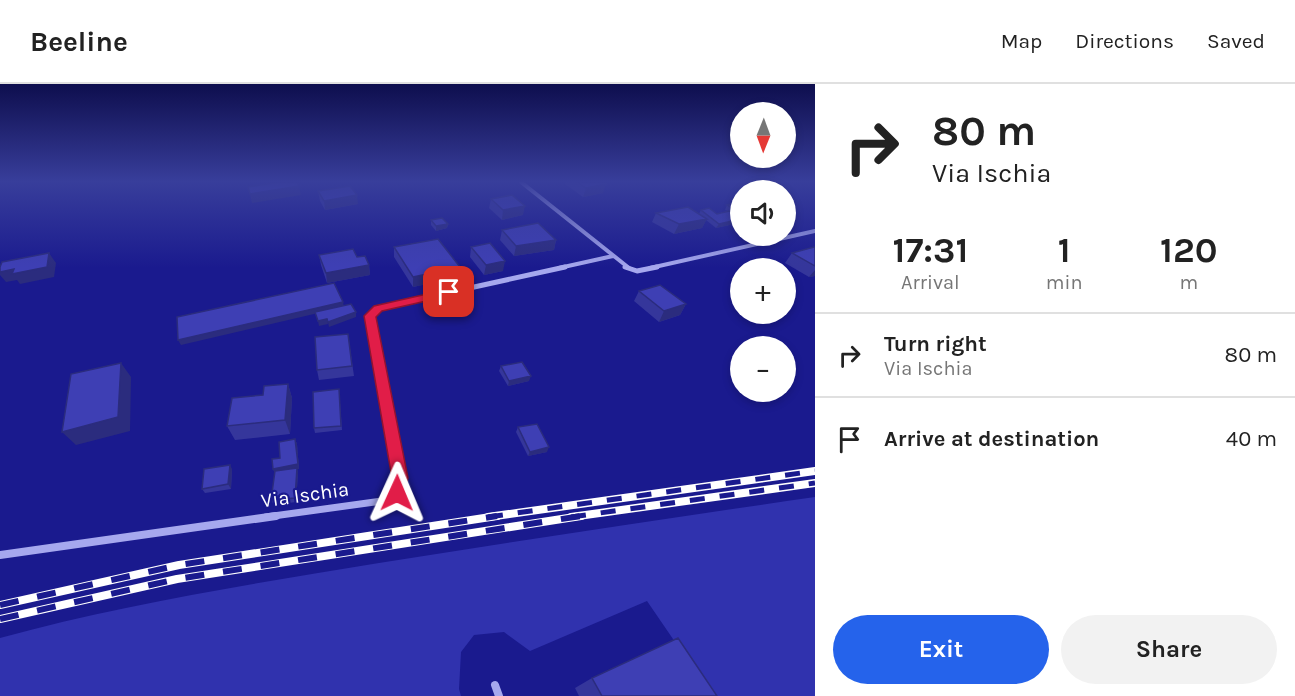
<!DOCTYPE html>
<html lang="en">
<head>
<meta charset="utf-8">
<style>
	:root { --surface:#fff; --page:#f2f2f2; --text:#222; --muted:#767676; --line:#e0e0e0; --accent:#2563eb }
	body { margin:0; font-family:Karla,sans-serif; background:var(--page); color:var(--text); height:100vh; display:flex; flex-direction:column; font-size:22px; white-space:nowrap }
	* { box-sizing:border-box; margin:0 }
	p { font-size:20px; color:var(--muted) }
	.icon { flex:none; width:33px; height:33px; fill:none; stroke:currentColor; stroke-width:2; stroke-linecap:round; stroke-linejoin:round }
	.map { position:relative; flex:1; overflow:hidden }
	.drawer { display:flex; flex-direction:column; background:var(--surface); width:480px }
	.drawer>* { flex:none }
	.banner { background:#fff; color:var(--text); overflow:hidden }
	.needle { width:39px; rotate:181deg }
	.tools { position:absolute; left:730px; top:18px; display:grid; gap:12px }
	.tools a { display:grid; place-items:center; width:66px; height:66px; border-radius:50%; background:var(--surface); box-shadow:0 3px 9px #0003; font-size:30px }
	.pin { position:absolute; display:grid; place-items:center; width:51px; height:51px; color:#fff; margin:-26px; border-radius:12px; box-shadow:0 3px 9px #0006 }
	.me { position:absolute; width:66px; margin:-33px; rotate:1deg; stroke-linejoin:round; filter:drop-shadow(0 0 4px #0008) }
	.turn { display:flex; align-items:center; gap:21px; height:126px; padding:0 18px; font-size:27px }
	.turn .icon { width:78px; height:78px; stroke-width:2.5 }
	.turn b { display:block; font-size:42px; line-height:51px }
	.eta { display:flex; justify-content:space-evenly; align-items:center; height:102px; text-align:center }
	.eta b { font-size:36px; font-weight:700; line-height:42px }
	.cta { display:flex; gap:12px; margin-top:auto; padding:12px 18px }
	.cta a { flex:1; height:69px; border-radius:36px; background:var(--accent); color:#fff; font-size:24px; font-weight:700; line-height:69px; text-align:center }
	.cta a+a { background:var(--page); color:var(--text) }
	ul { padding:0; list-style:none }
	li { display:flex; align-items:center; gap:18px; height:84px; padding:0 18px; border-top:2px solid var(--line) }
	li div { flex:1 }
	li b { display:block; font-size:22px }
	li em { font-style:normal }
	header { display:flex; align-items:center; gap:36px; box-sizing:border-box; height:84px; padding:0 30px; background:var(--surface); border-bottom:2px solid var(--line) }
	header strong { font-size:28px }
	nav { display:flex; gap:33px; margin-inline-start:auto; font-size:21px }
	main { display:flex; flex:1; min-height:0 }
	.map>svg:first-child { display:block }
	.green { fill:#3032ae }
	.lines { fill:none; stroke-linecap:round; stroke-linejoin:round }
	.street-far3 { stroke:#a6a8ee; stroke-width:4 }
	.street-far2 { stroke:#a6a8ee; stroke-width:5 }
	.street-far1 { stroke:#a6a8ee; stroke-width:7 }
	.street { stroke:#a6a8ee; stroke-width:8 }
	.rail-far1-casing { stroke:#fff; stroke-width:8 }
	.rail-casing { stroke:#fff; stroke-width:8 }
	.rail-far1 { stroke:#1a1a8e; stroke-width:5; stroke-dasharray:15; stroke-linecap:butt }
	.rail { stroke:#1a1a8e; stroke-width:6; stroke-dasharray:19; stroke-linecap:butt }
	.wall { fill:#35369b }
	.shaded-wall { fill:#2b2c7e }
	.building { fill:#3e3fb4; stroke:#2b2c7e; stroke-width:1.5 }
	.route { fill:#e11d48; stroke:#92132f; stroke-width:1.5 }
	.labels { text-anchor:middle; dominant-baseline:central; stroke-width:4.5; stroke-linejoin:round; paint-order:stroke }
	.street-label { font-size:20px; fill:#fff; stroke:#1a1a8e }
</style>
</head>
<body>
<header>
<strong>Beeline</strong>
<nav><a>Map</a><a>Directions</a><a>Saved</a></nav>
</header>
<main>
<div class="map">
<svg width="815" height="612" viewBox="0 0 815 612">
	<rect width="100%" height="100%" fill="#1a1a8e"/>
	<!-- green -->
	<path class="green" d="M 815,413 L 815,612 L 712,612 L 647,517 L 530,567 L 504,548 L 474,551 L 461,568 L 459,605 L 461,612 L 0,612 L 0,554 C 124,520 252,500 379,479 C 524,456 669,434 815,413 Z"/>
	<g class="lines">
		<!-- street-far3 -->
		<path class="street-far3" d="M 521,98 L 629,184
			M 559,184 L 613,172
			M 650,184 L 815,147"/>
		<!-- street-far2 -->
		<path class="street-far2" d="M 625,183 L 637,187 L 657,183
			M 381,293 L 370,239 L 371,230 L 383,223 L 565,183"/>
		<!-- street-far1 -->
		<path class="street-far1" d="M 266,433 L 382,417 L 396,409 L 400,394 L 380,292"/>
		<!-- street -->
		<path class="street" d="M 0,471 L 276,432
			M 495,601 L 499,612"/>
		<defs>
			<path id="rail-far1" d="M 488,433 L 815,387
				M 571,433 L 815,399"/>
			<path id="rail" d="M 0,521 L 179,481 L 497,432
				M 0,535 L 177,495 L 581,432"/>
		</defs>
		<!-- rail-far1 casing -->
		<use href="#rail-far1" class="rail-far1-casing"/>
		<!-- rail casing -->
		<use href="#rail" class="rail-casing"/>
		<!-- rail-far1 -->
		<use href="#rail-far1" class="rail-far1"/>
		<!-- rail -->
		<use href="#rail" class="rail"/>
	</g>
	<!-- wall -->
	<path class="wall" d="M 565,98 L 602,98 L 603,109 L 583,113 L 565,100 Z
		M 318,107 L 358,120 L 325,126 L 320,117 Z
		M 491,115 L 523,131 L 502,136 L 489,124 Z
		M 741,118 L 741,136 L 739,139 L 716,144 L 706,136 L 702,144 L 674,150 L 652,138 L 656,129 L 699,130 L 701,126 L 717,130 L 728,127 L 725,126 L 727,121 Z
		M 431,136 L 448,140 L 447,144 L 436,147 L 431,141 Z
		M 502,146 L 556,156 L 554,166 L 514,172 L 500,156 Z
		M 394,163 L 460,183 L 459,193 L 413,203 L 394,173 Z
		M 471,163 L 503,187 L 484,191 L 470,173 Z
		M 815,164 L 815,192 L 809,193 L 785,179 L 792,169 Z
		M 319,171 L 357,173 L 369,181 L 370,191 L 327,199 L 321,181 Z
		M 639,207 L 686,220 L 680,231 L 659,238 L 634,217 Z
		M 348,250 L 354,292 L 319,296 L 317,286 Z
		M 501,282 L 529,297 L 508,302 L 499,287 Z
		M 288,300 L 292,314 L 290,350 L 235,356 L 227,342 L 263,311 Z
		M 339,305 L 342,346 L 315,349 L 314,344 Z
		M 518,343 L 547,368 L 528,372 L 516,348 Z
		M 295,355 L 297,360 L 299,385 L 297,385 L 298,389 L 296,418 L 274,421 L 271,416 L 275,389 L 273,385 L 280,374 Z
		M 232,385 L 231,405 L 205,409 L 202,405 Z
		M 592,594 L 717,612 L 579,612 L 575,604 Z"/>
	<!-- shaded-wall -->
	<path class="shaded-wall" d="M 606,100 L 603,109 L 583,113 L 586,104 Z
		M 299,102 L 301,111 L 252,119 L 250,110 Z
		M 357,111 L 358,120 L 325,126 L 324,117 Z
		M 525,122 L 523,131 L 502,136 L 503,126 Z
		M 707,135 L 702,144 L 674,150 L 679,140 Z
		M 741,135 L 739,139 L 716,144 L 719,140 Z
		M 448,140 L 447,144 L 436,147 L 436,142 Z
		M 556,156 L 554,166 L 514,172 L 516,162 Z
		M 49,169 L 56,179 L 54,193 L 20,200 L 17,196 L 6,198 L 0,191 L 0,188 L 14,185 Z
		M 505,177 L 503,187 L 484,191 L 486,181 Z
		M 369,181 L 370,191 L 327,199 L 326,189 Z
		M 460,183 L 459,193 L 413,203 L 413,193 Z
		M 815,186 L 815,192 L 809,193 Z
		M 343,218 L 344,223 L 181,261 L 178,256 Z
		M 686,220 L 680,231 L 659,238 L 664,227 Z
		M 356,228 L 356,233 L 329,243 L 328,238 Z
		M 327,235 L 328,240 L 319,242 L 318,237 Z
		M 121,279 L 131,293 L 130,347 L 76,361 L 62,348 Z
		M 531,292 L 529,297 L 508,302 L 509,297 Z
		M 288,300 L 292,314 L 290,350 L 285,336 Z
		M 295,355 L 297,360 L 299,385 L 297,385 L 298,389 L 296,418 L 295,414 L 275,390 L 273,385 Z
		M 549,363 L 547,368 L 528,372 L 530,368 Z
		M 230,381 L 232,385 L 231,405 L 228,400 Z"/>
	<!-- building -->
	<path class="building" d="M 280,98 L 297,98 L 299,102 L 250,110 L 248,103 Z
		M 577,98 L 602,98 L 606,100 L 586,104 Z
		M 350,102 L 357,111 L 324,117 L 318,107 Z
		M 512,111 L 525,122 L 503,126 L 491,115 Z
		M 741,118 L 741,129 L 727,121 Z
		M 688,123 L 707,135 L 679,140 L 656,129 Z
		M 709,124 L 717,130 L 729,127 L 741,135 L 719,140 L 701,126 Z
		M 442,134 L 448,140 L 436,142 L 431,136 Z
		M 538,139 L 556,156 L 516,162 L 502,146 Z
		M 438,155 L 460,183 L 413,193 L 394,163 Z
		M 490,159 L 505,177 L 486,181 L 471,163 Z
		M 814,163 L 815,164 L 815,182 L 792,169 Z
		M 353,165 L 357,173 L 365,172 L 369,181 L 326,189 L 319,171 Z
		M 49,169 L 47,183 L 12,190 L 14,185 L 0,188 L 0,183 L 2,178 Z
		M 334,199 L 343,218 L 178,256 L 177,233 Z
		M 660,201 L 686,220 L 664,227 L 639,207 Z
		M 351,220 L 356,228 L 328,238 L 327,235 L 318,237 L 315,228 Z
		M 348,250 L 352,282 L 317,286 L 315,253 Z
		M 522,278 L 531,292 L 509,297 L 501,282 Z
		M 121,279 L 118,333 L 62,348 L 71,290 Z
		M 288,300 L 285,336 L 227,342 L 232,314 L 263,311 L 264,302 Z
		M 339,305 L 341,342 L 314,344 L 313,308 Z
		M 537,340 L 549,363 L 530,368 L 518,343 Z
		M 295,355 L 298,380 L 273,385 L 272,375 L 280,374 L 279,358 Z
		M 230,381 L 228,400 L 202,405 L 204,385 Z
		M 297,384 L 295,414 L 271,416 L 275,387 Z
		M 678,554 L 717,612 L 602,612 L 592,594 Z"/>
	<!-- sky -->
	<linearGradient id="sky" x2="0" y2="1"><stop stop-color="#0e0e4e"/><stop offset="0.53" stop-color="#383e9b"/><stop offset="1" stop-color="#383e9b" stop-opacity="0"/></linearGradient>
	<rect width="815" height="184" fill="url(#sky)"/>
	<!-- route -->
	<path class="route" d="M 449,205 L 455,208 L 453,211 L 382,227 L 376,233 L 408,394 L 402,414 L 397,416 L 391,414 L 388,409 L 392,394 L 364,232 L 374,222 Z"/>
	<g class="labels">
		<!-- street labels -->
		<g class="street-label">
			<text transform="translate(305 411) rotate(-8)">Via Ischia</text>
		</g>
	</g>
</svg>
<div class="tools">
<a><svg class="needle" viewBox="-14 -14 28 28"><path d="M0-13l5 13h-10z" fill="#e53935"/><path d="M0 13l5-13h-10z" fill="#767676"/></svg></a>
<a><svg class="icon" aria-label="sound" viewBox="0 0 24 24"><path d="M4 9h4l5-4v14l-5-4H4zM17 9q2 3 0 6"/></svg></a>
<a>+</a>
<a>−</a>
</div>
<div class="pin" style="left:449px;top:208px;background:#d93025"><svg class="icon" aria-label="arrive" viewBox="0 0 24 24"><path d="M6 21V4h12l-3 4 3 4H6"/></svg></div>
<svg class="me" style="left:397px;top:409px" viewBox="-20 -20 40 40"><path d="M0-17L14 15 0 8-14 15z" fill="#e11d48" stroke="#fff" stroke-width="4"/></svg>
</div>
<section class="drawer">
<div class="banner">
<div class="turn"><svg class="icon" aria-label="right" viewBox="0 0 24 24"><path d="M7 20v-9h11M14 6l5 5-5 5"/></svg><div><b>80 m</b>Via Ischia</div></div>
</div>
<div class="eta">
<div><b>17:31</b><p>Arrival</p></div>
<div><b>1</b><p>min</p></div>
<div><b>120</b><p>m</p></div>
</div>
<ul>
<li><svg class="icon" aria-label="right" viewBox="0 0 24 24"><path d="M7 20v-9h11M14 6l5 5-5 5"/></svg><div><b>Turn right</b><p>Via Ischia</p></div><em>80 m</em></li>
<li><svg class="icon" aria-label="arrive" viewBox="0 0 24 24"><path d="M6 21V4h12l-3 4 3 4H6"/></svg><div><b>Arrive at destination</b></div><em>40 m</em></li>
</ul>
<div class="cta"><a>Exit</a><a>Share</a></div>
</section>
</main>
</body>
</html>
